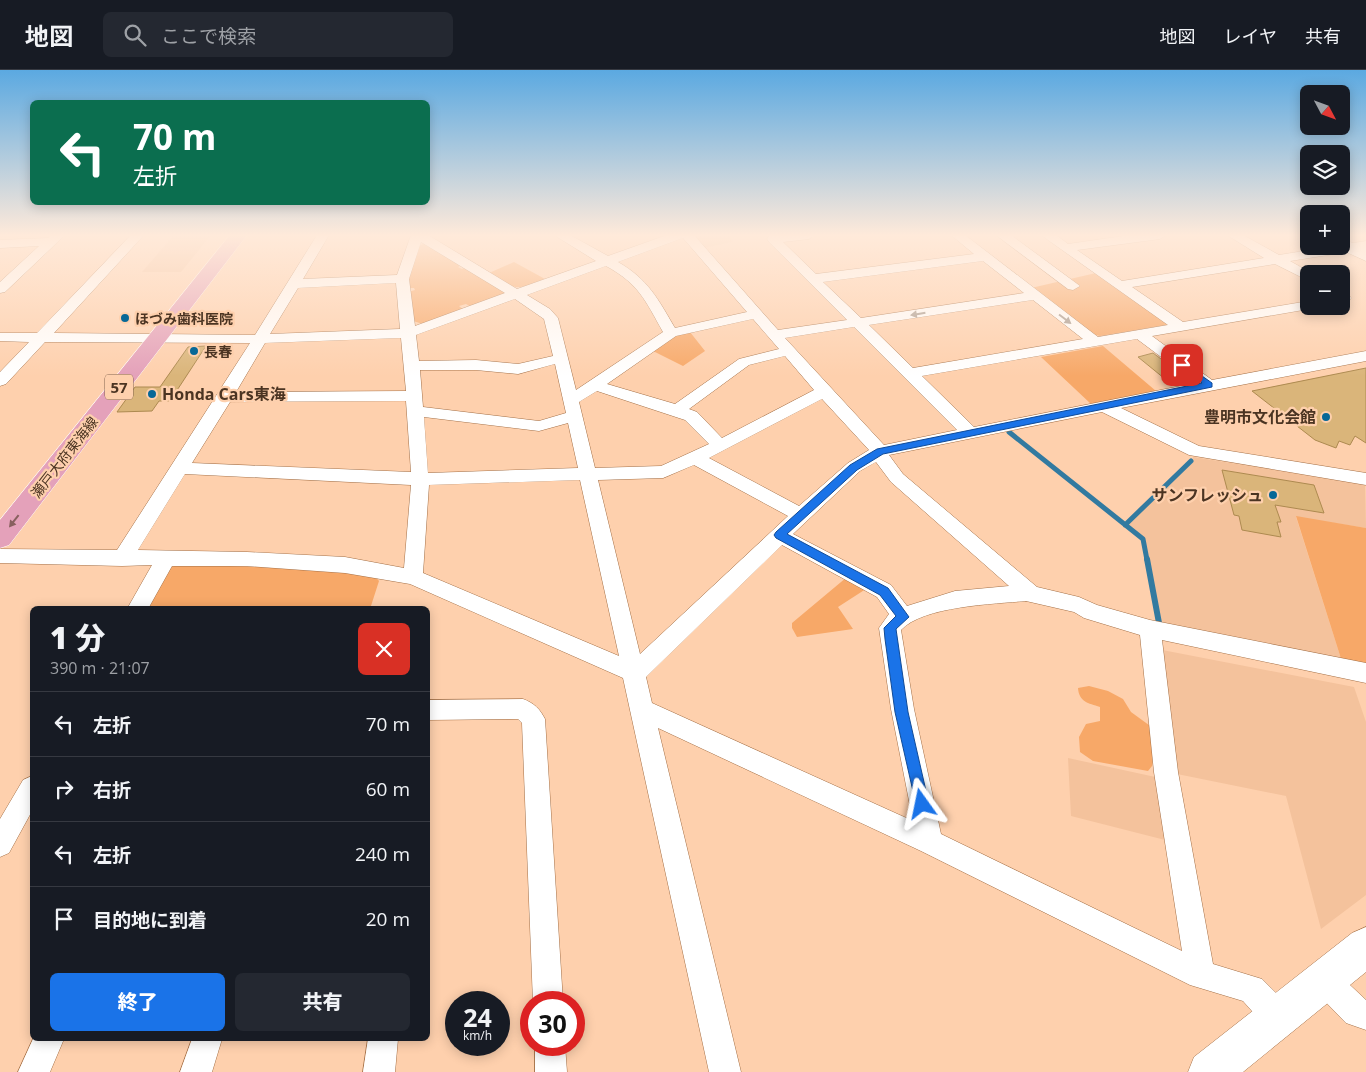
<!DOCTYPE html>
<html lang="ja">
<head>
<meta charset="utf-8">
<style>
	:root { --surface:#171b24; --page:#242831; --text:#f1f3f6; --muted:#9ea1a6; --line:#363941; --accent:#1a73e8 }
	body { margin:0; font-family:"Open Sans","Noto Sans JP",sans-serif; background:var(--page); color:var(--text); height:100vh; display:flex; flex-direction:column; font-size:19px; white-space:nowrap }
	* { box-sizing:border-box; margin:0 }
	p { font-size:16px; color:var(--muted) }
	.icon { flex:none; width:28px; height:28px; fill:none; stroke:currentColor; stroke-width:2; stroke-linecap:round; stroke-linejoin:round }
	.map { position:relative; flex:1; overflow:hidden }
	.panel { position:absolute; left:30px; top:536px; width:400px; height:435px; display:flex; flex-direction:column; background:var(--surface); border-radius:8px; box-shadow:0 2px 12px #0003 }
	.panel>* { flex:none }
	.banner { position:absolute; left:30px; top:30px; width:400px; height:105px; border-radius:8px; box-shadow:0 2px 12px #0003; background:#0b6e4f; color:#fff; overflow:hidden }
	.needle { width:32px; rotate:131deg }
	.tools { position:absolute; left:1300px; top:15px; display:grid; gap:10px }
	.tools a { display:grid; place-items:center; width:50px; height:50px; border-radius:8px; background:var(--surface); box-shadow:0 2px 12px #0003; font-size:25px }
	.speed { position:absolute; left:445px; top:921px; display:flex; gap:10px; font-size:25px; font-weight:700; text-align:center }
	.speed>* { display:grid; place-content:center; width:65px; height:65px; border-radius:50%; background:var(--surface); box-shadow:0 2px 12px #0003; line-height:1 }
	.speed small { font-size:12px; font-weight:400 }
	.speed .limit { border:8px solid #d22; background:#fff; color:#111 }
	.pin { position:absolute; display:grid; place-items:center; width:42px; height:42px; color:#fff; margin:-21px; border-radius:10px; box-shadow:0 2px 8px #0006 }
	.me { position:absolute; width:55px; margin:-28px; rotate:348deg; stroke-linejoin:round; filter:drop-shadow(0 0 4px #0008) }
	.turn { display:flex; align-items:center; gap:18px; height:105px; padding:0 20px; font-size:22px }
	.turn .icon { width:65px; height:65px; stroke-width:2.5 }
	.turn b { display:block; font-size:35px; line-height:42px }
	.round { display:grid; place-items:center; flex:none; width:52px; height:52px; border-radius:8px; background:var(--page) }
	.summary { display:flex; align-items:center; justify-content:space-between; height:85px; padding:0 20px }
	h1 { font-size:30px; font-weight:800; line-height:38px }
	.button { display:flex; gap:10px; margin-top:auto; padding:10px 20px }
	.button a { flex:1; height:58px; border-radius:8px; background:var(--accent); color:#fff; font-size:20px; font-weight:800; line-height:58px; text-align:center }
	.button a+a { background:var(--page); color:var(--text) }
	ul { padding:0; list-style:none }
	li { display:flex; align-items:center; gap:15px; height:65px; padding:0 20px; border-top:1px solid var(--line) }
	li div { flex:1 }
	li b { display:block; font-size:19px }
	li em { font-style:normal }
	header { display:flex; align-items:center; gap:30px; box-sizing:border-box; height:70px; padding:0 25px; background:var(--surface); border-bottom:1px solid var(--line) }
	header strong { font-size:24px }
	nav { display:flex; gap:28px; margin-inline-start:auto; font-size:18px }
	.search { width:350px; height:45px; background:var(--page); display:flex; align-items:center; gap:12px; box-sizing:border-box; padding:0 18px; border-radius:8px; color:var(--muted); font-size:19px }
	.map>svg:first-child { display:block }
	.built { fill:#f4c29c }
	.green { fill:#f7a868 }
	.lines { fill:none; stroke-linecap:round; stroke-linejoin:round }
	.stream-far1 { stroke:#327aa0; stroke-width:5 }
	.stream { stroke:#327aa0; stroke-width:6 }
	.building { fill:#dab57a; stroke:#ad8a50 }
	.street-casing { stroke:#a47047; stroke-width:1 }
	.secondary-casing { stroke:#a47047; stroke-width:1 }
	.primary-casing { stroke:#fff; stroke-width:1 }
	.street { fill:#fff; fill-rule:evenodd }
	.secondary { fill:#fff; fill-rule:evenodd }
	.primary { fill:#e4a1ba; fill-rule:evenodd }
	.oneway { fill:#a59a90 }
	.oneway2 { fill:#88605f }
	.route { fill:#1a73e8; stroke:#114b97 }
	.poi-dot { fill:#076897; stroke:#fed0ad; stroke-width:2 }
	.labels { text-anchor:middle; dominant-baseline:central; stroke-width:4.5; stroke-linejoin:round; paint-order:stroke }
	.far-poi-label { font-size:14px; font-weight:bold; fill:#4b3422; stroke:#fed0ad; text-anchor:start }
	.far-street-label { font-size:14px; fill:#4b3422; stroke:#fed0ad }
	.shield { fill:#fed0ad; stroke:#81634c; stroke-width:1 }
	.shield-label { font-size:15px; font-weight:bold; fill:#4b3422 }
	.poi-label { font-size:16px; font-weight:bold; fill:#4b3422; stroke:#fed0ad; text-anchor:end }
</style>
</head>
<body>
<header>
<strong>地図</strong>
<div class="search"><svg class="icon" aria-label="search" viewBox="0 0 24 24"><circle cx="10" cy="10" r="6"/><path d="M15 15l6 6"/></svg>ここで検索</div>
<nav><a>地図</a><a>レイヤ</a><a>共有</a></nav>
</header>
<div class="map">
<svg width="1366" height="1002" viewBox="0 0 1366 1002">
	<rect width="100%" height="100%" fill="#fed0ad"/>
	<!-- built -->
	<path class="built" d="M 174,165 L 211,165 L 181,202 L 142,202 Z
		M 692,165 L 727,165 L 733,172 L 703,178 Z
		M 1193,387 L 1365,414 L 1366,458 L 1296,447 L 1343,595 L 1162,558 L 1144,468 L 1128,455 L 1192,393 Z
		M 1157,579 L 1354,617 L 1366,652 L 1366,825 L 1321,859 L 1286,726 L 1177,704 Z
		M 1068,688 L 1160,708 L 1169,771 L 1071,746 Z"/>
	<!-- green -->
	<path class="green" d="M 428,173 L 462,195 L 458,197 L 462,199 L 466,197 L 505,222 L 502,226 L 471,237 L 466,234 L 459,236 L 464,240 L 423,254 L 413,251 L 408,222 L 415,220 L 414,218 L 408,218 L 408,209 L 420,175 Z
		M 514,192 L 545,209 C 513,221 518,220 489,203 Z
		M 1096,203 L 1169,252 L 1166,255 L 1100,266 L 1092,264 L 1031,218 Z
		M 690,262 L 705,281 L 683,296 L 653,281 L 674,266 Z
		M 1103,276 L 1156,321 L 1091,334 L 1041,287 Z
		M 1296,446 L 1366,458 L 1366,600 L 1343,595 Z
		M 178,494 L 339,500 L 375,506 L 379,511 L 370,539 L 146,539 L 168,499 Z
		M 847,507 L 869,517 L 838,537 L 853,559 L 797,567 L 792,558 L 792,553 Z
		M 1089,616 L 1108,621 L 1123,629 L 1131,642 L 1153,658 L 1156,667 L 1152,696 L 1148,701 L 1093,691 L 1080,682 L 1079,667 L 1086,654 L 1100,651 L 1100,637 C 1088,633 1079,632 1078,618 Z"/>
	<g class="lines">
		<!-- stream-far1 -->
		<path class="stream-far1" d="M 1009,362 L 1143,469 L 1147,490
			M 1125,455 L 1191,391"/>
		<!-- stream -->
		<path class="stream" d="M 1147,489 L 1159,553"/>
	</g>
	<!-- building -->
	<path class="building" d="M 206,276 L 170,331 L 159,331 L 152,341 L 117,342 L 135,317 L 160,317 L 188,277 Z
		M 1153,283 L 1188,309 L 1170,313 L 1138,287 Z
		M 1366,298 L 1366,373 L 1355,366 L 1350,375 L 1339,371 L 1336,378 L 1315,370 L 1252,321 Z
		M 1222,400 L 1314,415 L 1324,443 L 1275,435 L 1281,452 L 1277,452 L 1281,467 L 1242,460 L 1239,446 L 1234,445 Z"/>
	<g class="lines">
		<defs>
			<path id="street" d="M 51,165 L 65,165 L 5,222 L 0,223 L 0,212 L 39,176 L 0,178 L 0,170 L 48,168 Z
				M 131,165 L 144,165 L 54,263 L 255,265 L 317,165 L 329,165 L 303,209 L 397,205 L 411,165 L 428,165 L 517,219 L 596,191 L 554,165 L 570,165 L 608,186 L 667,165 L 694,165 L 778,260 L 847,250 L 769,172 L 767,169 L 769,166 L 815,165 L 809,169 L 783,172 L 816,204 L 974,184 L 951,165 L 965,165 L 1098,267 L 1168,255 L 1041,165 L 1056,165 L 1068,174 L 1130,165 L 1166,165 L 1160,169 L 1077,180 L 1122,211 L 1264,188 L 1227,165 L 1243,165 L 1279,185 L 1366,171 L 1366,179 L 1290,191 L 1313,204 L 1309,204 L 1309,211 L 1275,194 L 1132,217 L 1183,252 L 1309,231 L 1309,236 L 1315,236 L 1309,239 L 1152,266 L 1212,310 L 1366,281 L 1366,291 L 1121,338 L 1199,376 L 1366,403 L 1366,415 L 1189,385 L 1102,342 L 889,385 L 903,404 L 1037,517 L 1079,527 L 1097,535 L 1150,550 L 1366,593 L 1366,613 L 1162,570 L 1178,702 L 1213,894 L 1262,909 L 1289,936 L 1293,947 L 1289,958 L 1278,962 L 1267,958 L 1243,931 L 1190,915 L 921,781 L 658,658 L 741,1002 L 709,1002 L 623,608 L 410,514 L 345,503 L 247,496 L 172,496 L 148,539 L 127,539 L 152,495 L 122,496 L 0,493 L 0,479 L 117,480 L 250,273 L 45,272 L 6,314 L 0,316 L 0,302 L 29,272 L 0,271 L 0,263 L 37,263 ZM 683,168 L 747,242 L 675,258 C 658,229 648,209 618,192 ZM 421,172 L 505,223 L 415,256 L 409,209 ZM 983,191 L 1024,223 L 861,248 L 823,212 ZM 606,196 C 639,214 645,230 663,262 L 576,320 L 558,248 L 550,239 L 527,225 ZM 396,213 L 400,259 L 270,264 L 298,218 ZM 515,229 L 544,249 L 553,286 L 518,294 L 476,290 L 419,291 L 416,265 ZM 1033,230 L 1083,269 L 913,298 L 869,255 ZM 753,249 L 779,279 L 739,289 L 675,334 L 607,314 L 676,266 ZM 854,257 L 957,360 L 884,375 L 785,268 ZM 401,268 L 406,321 L 236,322 L 265,273 ZM 1137,269 L 1196,313 L 974,357 L 922,306 ZM 785,286 L 814,320 L 722,368 L 697,342 L 689,339 L 749,295 ZM 555,294 L 566,343 L 539,351 L 423,337 L 420,300 L 476,300 L 518,304 ZM 597,321 L 685,350 L 709,374 L 661,396 L 595,398 L 579,332 ZM 822,329 L 869,380 L 848,393 L 799,436 L 709,388 ZM 406,331 L 411,402 L 192,393 L 230,332 ZM 424,347 L 539,361 L 568,353 L 578,398 L 428,403 ZM 876,392 L 891,412 L 1009,516 L 955,521 L 907,536 L 891,515 L 793,464 L 860,401 ZM 694,395 L 788,446 L 640,584 L 598,410 L 663,408 ZM 185,404 L 411,415 L 404,498 L 345,487 L 247,482 L 138,480 ZM 580,410 L 619,586 L 423,503 L 429,415 ZM 782,475 L 877,527 L 889,544 L 879,558 L 891,639 L 913,751 L 652,633 L 646,607 ZM 1026,531 L 1074,542 L 1084,548 L 1140,565 L 1154,702 L 1182,881 L 941,764 L 914,639 L 901,560 C 923,536 994,534 1026,531 Z
				M 996,165 L 1011,165 L 1080,216 L 1073,220 L 1068,219 Z
				M 1341,223 L 1349,225 L 1351,228 L 1349,231 L 1341,233 Z
				M 523,629 C 534,633 540,639 545,649 L 563,932 L 533,932 L 522,653 L 518,649 L 428,650 L 428,630 Z
				M 32,706 L 32,741 L 9,783 L 0,787 L 0,749 L 23,710 Z
				M 1324,895 L 1334,900 L 1366,930 L 1366,960 L 1346,953 L 1314,920 L 1309,910 L 1314,900 Z
				M 33,969 L 64,969 L 50,1002 L 18,1002 Z
				M 192,969 L 222,969 L 212,1002 L 180,1002 Z
				M 368,969 L 398,969 L 395,1002 L 363,1002 Z
				M 535,975 L 565,975 L 567,1002 L 535,1002 Z"/>
			<path id="secondary" d="M 1341,168 L 1366,179 L 1366,191 L 1335,177 L 1341,176 Z
				M 1366,857 L 1366,902 L 1243,1002 L 1188,1002 L 1194,987 L 1352,863 Z"/>
			<path id="primary" d="M 230,165 L 247,165 L 9,475 L 0,478 L 0,450 Z"/>
		</defs>
		<!-- street casing -->
		<use href="#street" class="street-casing"/>
		<!-- secondary casing -->
		<use href="#secondary" class="secondary-casing"/>
		<!-- primary casing -->
		<use href="#primary" class="primary-casing"/>
		<!-- street -->
		<use href="#street" class="street"/>
		<!-- secondary -->
		<use href="#secondary" class="secondary"/>
		<!-- primary -->
		<use href="#primary" class="primary"/>
	</g>
	<!-- one-way arrows -->
	<defs><path id="oneway-solid" d="M-6-.8H1V-3.2L6.5 0L1 3.2V.8H-6Z" transform="scale(1.25)"/></defs>
	<g class="oneway">
		<use href="#oneway-solid" transform="translate(918 244) rotate(171)"/>
		<use href="#oneway-solid" transform="translate(1065 249) rotate(37)"/>
	</g>
	<use class="oneway2" href="#oneway-solid" transform="translate(14 451) rotate(128)"/>
	<!-- sky -->
	<linearGradient id="sky" x2="0" y2="1"><stop stop-color="#5ba9e1"/><stop offset="0.54" stop-color="#ffeada"/><stop offset="1" stop-color="#ffeada" stop-opacity="0"/></linearGradient>
	<rect width="1366" height="306" fill="url(#sky)"/>
	<!-- route -->
	<path class="route" d="M 1182,292 L 1212,313 L 1212,317 L 883,384 L 857,400 L 787,464 L 888,518 L 909,547 L 896,559 L 908,642 L 929,734 L 927,739 L 922,741 L 917,739 L 895,642 L 885,569 L 884,558 L 896,546 L 880,525 L 776,468 L 774,465 L 776,462 L 850,395 L 877,379 L 1202,313 L 1179,296 L 1179,293 Z"/>
	<!-- markers -->
	<g class="poi-dot">
		<circle cx="125" cy="248" r="5"/>
		<circle cx="194" cy="281" r="5"/>
		<circle cx="152" cy="324" r="5"/>
		<circle cx="1326" cy="347" r="5"/>
		<circle cx="1273" cy="425" r="5"/>
	</g>
	<g class="labels">
		<!-- far-poi labels -->
		<g class="far-poi-label">
			<text x="135" y="248">ほづみ歯科医院</text>
			<text x="204" y="281">長春</text>
		</g>
		<!-- far-street labels -->
		<g class="far-street-label">
			<text transform="translate(64 387) rotate(-52)">瀬戸大府東海線</text>
		</g>
		<!-- shield labels -->
		<rect class="shield" x="105" y="304.5" width="28" height="25" rx="4"/>
		<g class="shield-label">
			<text x="119" y="317">57</text>
		</g>
		<!-- poi labels -->
		<g class="poi-label">
			<text x="162" y="324" text-anchor="start">Honda Cars東海</text>
			<text x="1316" y="347">豊明市文化会館</text>
			<text x="1263" y="425">サンフレッシュ</text>
		</g>
	</g>
</svg>
<div class="tools">
<a><svg class="needle" viewBox="-14 -14 28 28"><path d="M0-13l5 13h-10z" fill="#e53935"/><path d="M0 13l5-13h-10z" fill="#9ea1a6"/></svg></a>
<a><svg class="icon" aria-label="layers" viewBox="0 0 24 24"><path d="M12 4l9 5-9 5-9-5zM3 14l9 5 9-5"/></svg></a>
<a>+</a>
<a>−</a>
</div>
<div class="speed"><div>24<small>km/h</small></div><div class="limit">30</div></div>
<div class="pin" style="left:1182px;top:295px;background:#d93025"><svg class="icon" aria-label="arrive" viewBox="0 0 24 24"><path d="M6 21V4h12l-3 4 3 4H6"/></svg></div>
<svg class="me" style="left:922px;top:734px" viewBox="-20 -20 40 40"><path d="M0-17L14 15 0 8-14 15z" fill="#1a73e8" stroke="#fff" stroke-width="4"/></svg>
<div class="banner">
<div class="turn"><svg class="icon" aria-label="left" viewBox="0 0 24 24"><path d="M17 20v-9H6M10 6l-5 5 5 5"/></svg><div><b>70 m</b>左折</div></div>
</div>
<section class="panel">
<div class="summary"><div><h1>1 分</h1><p>390 m · 21:07</p></div><a class="round" style="background:#d93025;color:#fff"><svg class="icon" aria-label="close" viewBox="0 0 24 24"><path d="M6 6l12 12M18 6L6 18"/></svg></a></div>
<ul>
<li><svg class="icon" aria-label="left" viewBox="0 0 24 24"><path d="M17 20v-9H6M10 6l-5 5 5 5"/></svg><div><b>左折</b></div><em>70 m</em></li>
<li><svg class="icon" aria-label="right" viewBox="0 0 24 24"><path d="M7 20v-9h11M14 6l5 5-5 5"/></svg><div><b>右折</b></div><em>60 m</em></li>
<li><svg class="icon" aria-label="left" viewBox="0 0 24 24"><path d="M17 20v-9H6M10 6l-5 5 5 5"/></svg><div><b>左折</b></div><em>240 m</em></li>
<li><svg class="icon" aria-label="arrive" viewBox="0 0 24 24"><path d="M6 21V4h12l-3 4 3 4H6"/></svg><div><b>目的地に到着</b></div><em>20 m</em></li>
</ul>
<div class="button"><a>終了</a><a>共有</a></div>
</section>
</div>
</body>
</html>
